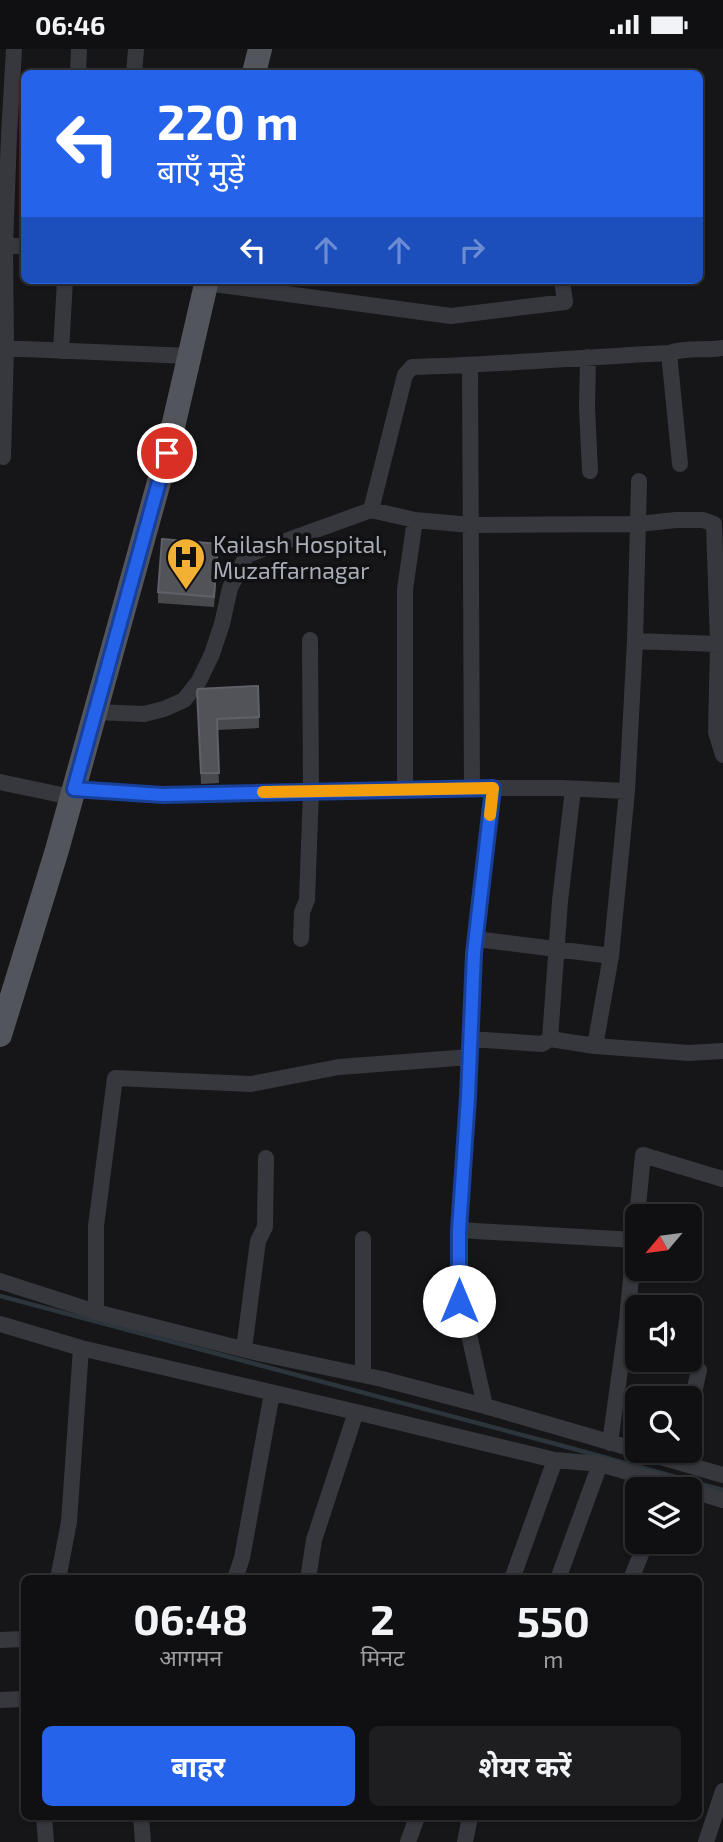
<!DOCTYPE html>
<html lang="hi">
<head>
<meta charset="utf-8">
<style>
	:root { --surface:#101012; --page:#1e1e20; --text:#f1f3f6; --muted:#9c9d9f; --line:#303032; --accent:#2563eb }
	body { margin:0; font-family:"Exo 2","Noto Sans Devanagari",sans-serif; background:var(--page); color:var(--text); height:100vh; display:flex; flex-direction:column; font-size:26px; white-space:nowrap }
	* { box-sizing:border-box; margin:0 }
	p { font-size:23px; color:var(--muted) }
	.icon { flex:none; width:38px; height:38px; fill:none; stroke:currentColor; stroke-width:2; stroke-linecap:round; stroke-linejoin:round }
	.map { position:relative; flex:1; overflow:hidden }
	.drawer { position:absolute; left:21px; top:1526px; width:681px; height:245px; display:flex; flex-direction:column; background:var(--surface); border-radius:10px; box-shadow:0 2px 5px #0004,0 0 0 2px var(--line) }
	.drawer>* { flex:none }
	.banner { position:absolute; left:21px; top:21px; width:682px; height:214px; border-radius:10px; box-shadow:0 2px 5px #0004,0 0 0 2px var(--line); background:#2563eb; color:#fff; overflow:hidden }
	.needle { width:46px; rotate:241deg }
	.tools { position:absolute; left:625px; top:1155px; display:grid; gap:14px }
	.tools a { display:grid; place-items:center; width:77px; height:77px; border-radius:10px; background:var(--surface); box-shadow:0 2px 5px #0004,0 0 0 2px var(--line); font-size:35px }
	.pin { position:absolute; display:grid; place-items:center; width:60px; height:60px; color:#fff; margin:-30px; border:4px solid #fff; border-radius:50%; box-shadow:0 2px 7px #0007 }
	.me { position:absolute; width:77px; margin:-38px; rotate:0deg; stroke-linejoin:round; filter:drop-shadow(0 0 5px #0008) }
	.turn { display:flex; align-items:center; gap:24px; height:147px; padding:0 21px; font-size:32px }
	.turn .icon { width:91px; height:91px; stroke-width:2.5 }
	.turn b { display:block; font-size:49px; line-height:60px }
	.lanes { display:flex; align-items:center; height:66px; padding:0 21px; background:#0003; justify-content:center; gap:35px; direction:ltr }
	.lanes .off { opacity:.35 }
	.eta { display:flex; justify-content:space-evenly; align-items:center; height:119px; text-align:center }
	.eta b { font-size:42px; font-weight:700; line-height:49px }
	.cta { display:flex; gap:14px; margin-top:auto; padding:14px 21px }
	.cta a { flex:1; height:80px; border-radius:10px; background:var(--accent); color:#fff; font-size:28px; font-weight:700; line-height:80px; text-align:center }
	.cta a+a { background:var(--page); color:var(--text) }
	.status { display:flex; justify-content:space-between; align-items:center; height:49px; padding:0 35px; background:var(--surface); direction:ltr }
	.status svg { height:19px; fill:currentColor }
	.map>svg:first-child { display:block }
	.lines { fill:none; stroke-linecap:round; stroke-linejoin:round }
	.stream { stroke:#2c353c; stroke-width:4.5 }
	.minor { stroke:#37383d; stroke-width:16 }
	.primary { stroke:#53555c; stroke-width:24 }
	.wall { fill:#47494d }
	.building { fill:#525359; stroke:#5f6168; stroke-width:2 }
	.route-casing { stroke:#184099; stroke-width:18 }
	.route { stroke:#2563eb; stroke-width:12 }
	.slow { stroke:#f59e0b; stroke-width:12 }
	.labels { text-anchor:middle; dominant-baseline:central; stroke-width:7; stroke-linejoin:round; paint-order:stroke }
	.poi-label { font-size:23px; fill:#a8adb8; stroke:#111113; text-anchor:start }
</style>
</head>
<body>
<div class="status"><b>06:46</b><svg viewBox="0 0 49 12"><path d="M0 12V9h3v3zM5 12V6h3v6zM10 12V3h3v9zM15 12V0h3v12zM26 1h20v11H26zM47 4h2v5h-2z"/></svg></div>
<div class="map">
<svg width="723" height="1793" viewBox="0 0 723 1793">
	<rect width="100%" height="100%" fill="#161618"/>
	<g class="lines">
		<!-- stream -->
		<path class="stream" d="M 0,1247 L 556,1395 L 723,1441"/>
		<!-- minor -->
		<path class="minor" d="M 78,24 L 79,0
			M 134,24 L 136,0
			M 0,197 L 24,197
			M 201,231 L 206,234 L 451,267 L 565,253 L 562,231
			M 0,299 L 189,307
			M 61,302 L 65,231
			M 669,304 L 680,415
			M 588,308 L 587,359 L 590,422
			M 470,317 L 472,740
			M 0,407 L 3,408 L 6,299 L 5,197 L 9,87 L 14,0
			M 371,461 L 405,326 L 412,318 C 498,316 583,308 669,304 C 687,298 704,302 723,299
			M 635,592 L 718,595
			M 95,663 L 144,665 L 164,660 L 184,651 L 199,632 L 212,605 L 222,575 L 230,539 L 247,506 L 371,461 L 415,471 L 471,476 L 639,475 L 676,471 L 703,471 L 714,475 L 718,595 L 716,683 L 723,706
			M 0,733 L 71,748
			M 405,741 L 405,540 L 415,471
			M 627,742 L 635,592 L 639,432
			M 301,890 L 302,863 L 307,851 L 311,742 L 310,591
			M 476,890 L 611,907 L 627,742 L 561,739 L 493,739
			M 471,990 L 542,995 L 550,990 L 595,997 L 689,1004 L 723,1002
			M 550,990 L 560,852 L 573,740
			M 595,997 L 611,907
			M 459,1181 L 634,1191
			M 363,1190 L 363,1326
			M 0,1232 L 96,1263 L 254,1303 L 382,1330 L 485,1357 L 470,1290 L 459,1252 L 459,1181 L 468,1048 L 474,904 L 493,739 L 163,746 L 74,741
			M 96,1263 L 96,1177 L 115,1029 L 251,1035 L 339,1018 L 470,1008
			M 0,1275 L 81,1299 L 69,1473 L 58,1530
			M 81,1299 L 356,1363
			M 244,1300 L 258,1192 L 265,1178 L 266,1109
			M 485,1357 L 723,1426
			M 690,1362 L 699,1321
			M 610,1394 L 627,1271 L 643,1106 L 723,1130
			M 690,1441 L 723,1451
			M 235,1530 L 242,1509 L 272,1344
			M 308,1530 L 314,1491 L 356,1363 L 555,1411 L 600,1415 L 687,1440
			M 512,1530 L 555,1411
			M 558,1530 L 600,1415
			M 631,1530 L 646,1493
			M 0,1591 L 24,1590
			M 0,1651 L 24,1650
			M 44,1768 L 46,1793
			M 141,1768 L 143,1793
			M 408,1793 L 417,1768
			M 465,1793 L 470,1768
			M 706,1793 L 723,1742"/>
		<!-- primary -->
		<path class="primary" d="M 254,24 L 260,0
			M 0,986 L 57,801 L 167,404 L 207,231"/>
	</g>
	<!-- wall -->
	<path class="wall" d="M 218,505 L 214,558 L 158,554 L 158,543 Z
		M 197,642 L 259,668 L 259,679 L 217,681 L 219,734 L 201,735 Z"/>
	<!-- building -->
	<path class="building" d="M 162,490 L 218,495 L 214,548 L 158,543 Z
		M 258,637 L 259,668 L 217,670 L 219,724 L 201,724 L 197,642 L 198,640 Z"/>
	<g class="lines">
		<defs>
			<path id="route" d="M 167,404 L 74,740 L 163,746 L 493,739 L 474,904 L 468,1048 L 459,1181 L 459,1252"/>
		</defs>
		<!-- route casing -->
		<use href="#route" class="route-casing"/>
		<!-- route -->
		<use href="#route" class="route"/>
		<!-- slow -->
		<path class="slow" d="M 263,743 L 493,739 L 490,766"/>
	</g>
	<!-- icons -->
	<defs>
		<symbol id="hospital-pin" viewBox="-11 -11 22 30"><path d="M0 17L-7.5 6A9.5 9.5 0 1 1 7.5 6Z" fill="#f2b134" stroke="#111113"/><path d="M-5-5h3v3.5h4V-5h3V5h-3V1.5h-4V5h-3Z" fill="#111"/></symbol>
	</defs>
	<g fill-rule="evenodd">
		<use href="#hospital-pin" x="164" y="486" width="44" height="60"/>
	</g>
	<g class="labels">
		<!-- poi labels -->
		<g class="poi-label">
			<text x="213" y="495">Kailash Hospital,<tspan x="213" dy="26">Muzaffarnagar</tspan></text>
		</g>
	</g>
</svg>
<div class="tools">
<a><svg class="needle" viewBox="-14 -14 28 28"><path d="M0-13l5 13h-10z" fill="#e53935"/><path d="M0 13l5-13h-10z" fill="#9c9d9f"/></svg></a>
<a><svg class="icon" aria-label="sound" viewBox="0 0 24 24"><path d="M4 9h4l5-4v14l-5-4H4zM17 9q2 3 0 6"/></svg></a>
<a><svg class="icon" aria-label="search" viewBox="0 0 24 24"><circle cx="10" cy="10" r="6"/><path d="M15 15l6 6"/></svg></a>
<a><svg class="icon" aria-label="layers" viewBox="0 0 24 24"><path d="M12 4l9 5-9 5-9-5zM3 14l9 5 9-5"/></svg></a>
</div>
<div class="pin" style="left:167px;top:404px;background:#d93025"><svg class="icon" aria-label="arrive" viewBox="0 0 24 24"><path d="M6 21V4h12l-3 4 3 4H6"/></svg></div>
<svg class="me" style="left:459px;top:1252px" viewBox="-20 -20 40 40"><circle r="19" fill="#fff"/><path d="M0-13L10 11 0 6-10 11z" fill="#2563eb"/></svg>
<div class="banner">
<div class="turn"><svg class="icon" aria-label="left" viewBox="0 0 24 24"><path d="M17 20v-9H6M10 6l-5 5 5 5"/></svg><div><b>220 m</b>बाएँ मुड़ें</div></div>
<div class="lanes"><svg class="icon" aria-label="left" viewBox="0 0 24 24"><path d="M17 20v-9H6M10 6l-5 5 5 5"/></svg><svg class="icon off" aria-label="ahead" viewBox="0 0 24 24"><path d="M12 20V5M6 11l6-6 6 6"/></svg><svg class="icon off" aria-label="ahead" viewBox="0 0 24 24"><path d="M12 20V5M6 11l6-6 6 6"/></svg><svg class="icon off" aria-label="right" viewBox="0 0 24 24"><path d="M7 20v-9h11M14 6l5 5-5 5"/></svg></div>
</div>
<section class="drawer">
<div class="eta">
<div><b>06:48</b><p>आगमन</p></div>
<div><b>2</b><p>मिनट</p></div>
<div><b>550</b><p>m</p></div>
</div>
<div class="cta"><a>बाहर</a><a>शेयर करें</a></div>
</section>
</div>
</body>
</html>
